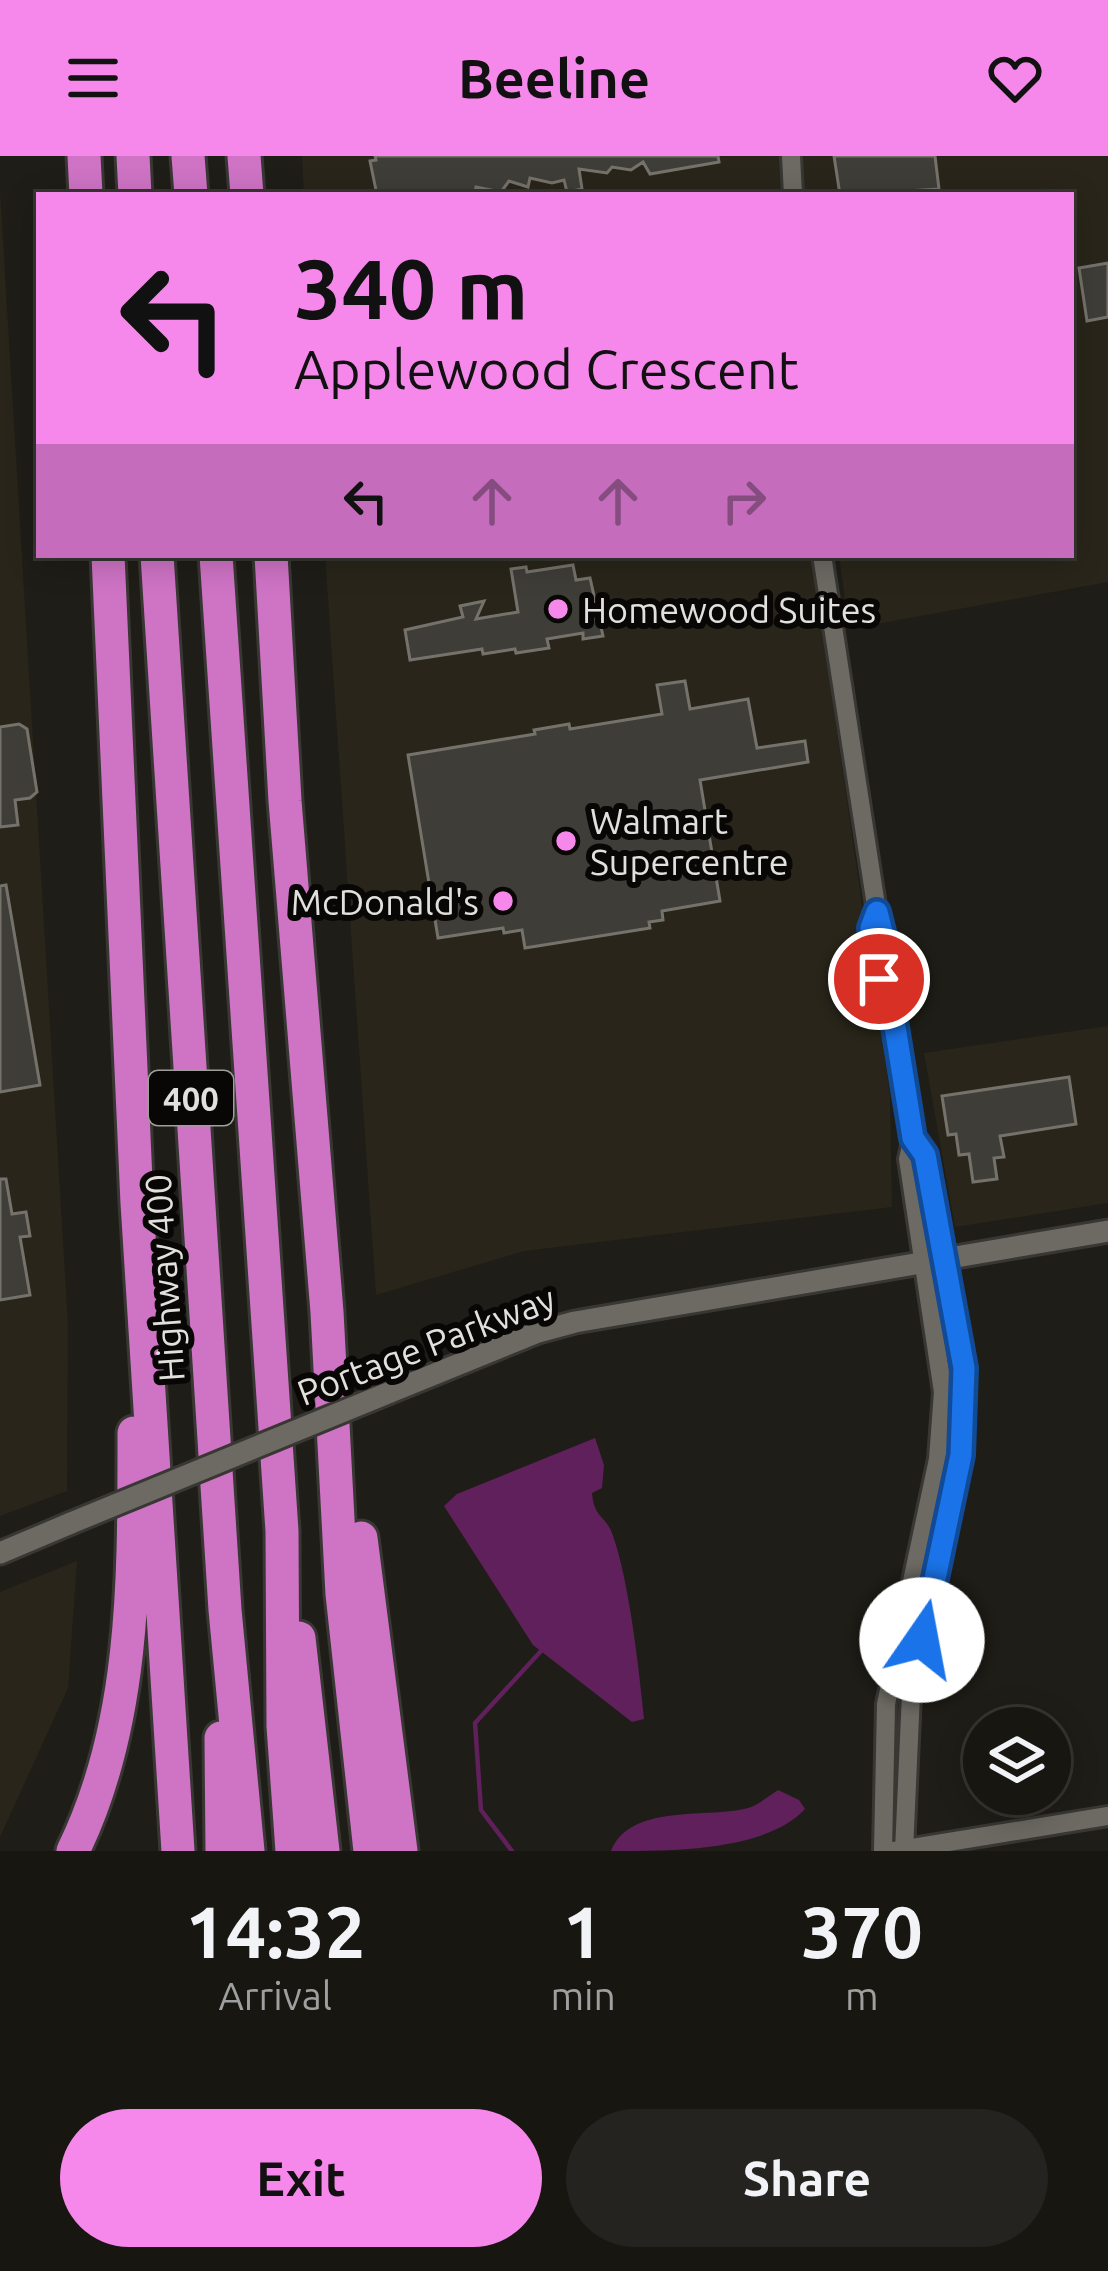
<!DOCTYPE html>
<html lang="en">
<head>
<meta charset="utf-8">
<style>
	:root { --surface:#171611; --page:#24231f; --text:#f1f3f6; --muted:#9e9f9f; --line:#363531; --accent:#f788eb }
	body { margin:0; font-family:Ubuntu,sans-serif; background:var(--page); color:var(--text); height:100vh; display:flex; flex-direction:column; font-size:45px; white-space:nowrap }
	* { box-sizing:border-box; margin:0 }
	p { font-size:39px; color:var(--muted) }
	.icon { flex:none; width:66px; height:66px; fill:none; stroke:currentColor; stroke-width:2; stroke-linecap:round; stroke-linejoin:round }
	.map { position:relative; height:1695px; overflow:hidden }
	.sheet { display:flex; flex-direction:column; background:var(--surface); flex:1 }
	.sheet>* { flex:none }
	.banner { position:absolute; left:36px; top:36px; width:1038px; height:366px; border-radius:0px; box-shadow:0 6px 30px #0003,0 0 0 3px var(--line); background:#f788eb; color:#111; overflow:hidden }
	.buttons { position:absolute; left:963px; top:1551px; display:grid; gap:24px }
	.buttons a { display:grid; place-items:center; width:108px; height:108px; border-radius:50%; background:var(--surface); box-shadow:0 6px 30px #0003,0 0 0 3px var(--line); font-size:60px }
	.pin { position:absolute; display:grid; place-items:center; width:102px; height:102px; color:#fff; margin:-51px; border:6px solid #fff; border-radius:50%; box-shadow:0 3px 12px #0007 }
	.me { position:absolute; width:132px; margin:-66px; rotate:12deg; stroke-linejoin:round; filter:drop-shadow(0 0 9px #0008) }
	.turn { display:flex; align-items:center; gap:42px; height:252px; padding:0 60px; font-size:54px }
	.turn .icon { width:156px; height:156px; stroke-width:2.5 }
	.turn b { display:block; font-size:84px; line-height:102px }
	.lanes { display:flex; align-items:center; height:114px; padding:0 60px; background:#0003; justify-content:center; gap:60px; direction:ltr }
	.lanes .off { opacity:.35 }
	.eta { display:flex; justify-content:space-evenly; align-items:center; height:204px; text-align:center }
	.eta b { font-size:72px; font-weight:700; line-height:84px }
	.cta { display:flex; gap:24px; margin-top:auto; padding:24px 60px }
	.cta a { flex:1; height:138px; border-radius:72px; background:var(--accent); color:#111; font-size:48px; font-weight:700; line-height:138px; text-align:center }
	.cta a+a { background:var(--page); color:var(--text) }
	header { display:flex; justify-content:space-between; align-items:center; height:156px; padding:0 60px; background:var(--accent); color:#111; font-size:54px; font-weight:700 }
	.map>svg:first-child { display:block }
	.built { fill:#29251a }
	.water { fill:#60205b }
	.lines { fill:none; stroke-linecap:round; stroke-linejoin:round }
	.stream { stroke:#60205b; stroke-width:4.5 }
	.building { fill:#3f3d37; stroke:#74726b; stroke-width:3 }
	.minor-casing { stroke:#393734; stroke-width:24 }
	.tertiary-casing { stroke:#393734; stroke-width:27 }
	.motorway-casing { stroke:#393734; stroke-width:39 }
	.minor { stroke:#6c6a63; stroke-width:18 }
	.tertiary { stroke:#6c6a63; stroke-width:21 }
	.motorway { stroke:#cf73c5; stroke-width:33 }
	.tertiary-bridge-casing { stroke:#393734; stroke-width:27; stroke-linecap:butt }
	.tertiary-bridge { stroke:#6c6a63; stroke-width:21 }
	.route-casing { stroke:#114b97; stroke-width:30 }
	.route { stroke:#1a73e8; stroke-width:21 }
	.poi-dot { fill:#f788eb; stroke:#080705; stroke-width:4.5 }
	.labels { text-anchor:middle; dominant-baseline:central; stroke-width:12; stroke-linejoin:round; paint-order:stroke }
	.shield { fill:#080705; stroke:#a09f9c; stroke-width:3 }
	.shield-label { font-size:33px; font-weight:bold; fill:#e1e0dc }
	.poi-label { font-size:36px; fill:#e1e0dc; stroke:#080705; text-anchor:start }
	.street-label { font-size:36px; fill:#e1e0dc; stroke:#080705 }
</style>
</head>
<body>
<header><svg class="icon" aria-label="menu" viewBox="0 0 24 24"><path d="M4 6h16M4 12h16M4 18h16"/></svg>Beeline<svg class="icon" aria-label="heart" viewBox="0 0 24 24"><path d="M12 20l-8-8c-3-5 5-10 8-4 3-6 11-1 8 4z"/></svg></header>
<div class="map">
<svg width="1108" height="1695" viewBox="0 0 1108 1695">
	<rect width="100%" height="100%" fill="#1f1d17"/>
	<!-- built -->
	<path class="built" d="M 302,0 L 1108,0 L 1108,426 L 849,473 L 839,399 L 1071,399 L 1071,39 L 304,39 Z
		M 0,35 L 68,1169 L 67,1335 L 0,1360 Z
		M 325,399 L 811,399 L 890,939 L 892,1051 L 524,1095 L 376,1139 Z
		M 1108,870 L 1108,1047 L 955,1071 L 924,897 Z
		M 77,1405 L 68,1532 L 0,1681 L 0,1436 Z"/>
	<!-- water -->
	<path class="water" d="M 595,1282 L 604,1309 L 602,1332 L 592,1337 C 594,1362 605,1359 612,1377 C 629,1423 639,1513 644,1563 L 632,1566 L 533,1489 L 444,1350 L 457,1338 Z
		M 778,1634 L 799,1644 L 805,1653 C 766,1695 673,1695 611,1695 C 630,1648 704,1662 744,1653 C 756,1651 767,1641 778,1634 Z"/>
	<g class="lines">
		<!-- stream -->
		<path class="stream" d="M 512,1695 L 481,1654 L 475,1567 L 541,1495"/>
	</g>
	<!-- building -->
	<path class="building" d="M 375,0 L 718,0 L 719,6 L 650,18 L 643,6 L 631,14 L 612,11 L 607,17 L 579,13 L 582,33 L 567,36 L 564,24 L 552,27 L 530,22 L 528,31 L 509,25 L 501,36 L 476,31 L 474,39 L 377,39 L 370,5 L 376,4 Z
		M 834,0 L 935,0 L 939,33 L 840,39 Z
		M 1108,107 L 1108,161 L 1087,165 L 1079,112 Z
		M 573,409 L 576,424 L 590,422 L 603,480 L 583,483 L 583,477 L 547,483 L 549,492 L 516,497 L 515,493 L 483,498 L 482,493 L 410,504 L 405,474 L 463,461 L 460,450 L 484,445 L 476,463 L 518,456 L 511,413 L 526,411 L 527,416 Z
		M 685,525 L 690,553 L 748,543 L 757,592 L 805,585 L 808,606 L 700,624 L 720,745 L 662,755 L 663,764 L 649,766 L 650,772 L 525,792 L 522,774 L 504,777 L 503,772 L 438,782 L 408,599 L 535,578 L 534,574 L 569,568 L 570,573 L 662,558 L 657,529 Z
		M 19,568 L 27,573 L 37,636 L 30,642 L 15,644 L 18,669 L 0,671 L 0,571 Z
		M 6,729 L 40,929 L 0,936 L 0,730 Z
		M 1069,921 L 1076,968 L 1000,980 L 1004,1001 L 994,1002 L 997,1023 L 973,1026 L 969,998 L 959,999 L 956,978 L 948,979 L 942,940 Z
		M 0,1023 L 6,1023 L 12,1058 L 26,1056 L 30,1080 L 20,1081 L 30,1139 L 0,1144 Z"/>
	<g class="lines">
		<defs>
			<path id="minor" d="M 791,0 L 793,39
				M 822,399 L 877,756 L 893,820 L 890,840 L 913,982 L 908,1003 L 943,1236 L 938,1303 L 886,1548 L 883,1695
				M 877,756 C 867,783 874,816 890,840
				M 894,1695 L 1108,1660
				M 904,1695 L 911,1538 L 961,1299 L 964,1212 L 925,999 L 913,982"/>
			<path id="tertiary" d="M 388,1237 L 538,1176 L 575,1166 L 1108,1075
				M 0,1397 L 71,1367"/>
			<path id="motorway" d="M 84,0 L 86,39
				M 133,0 L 135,39
				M 188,0 L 191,39
				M 244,0 L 247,39
				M 108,399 L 137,1047 L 178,1695
				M 157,399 L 225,1454 L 248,1695
				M 216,399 L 282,1375 L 283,1570 L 292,1695
				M 271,399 L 285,645 L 327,1156 L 342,1438 L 370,1695
				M 361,1382 L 401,1695
				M 299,1482 L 323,1695
				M 221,1582 L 222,1695
				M 73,1695 C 136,1567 134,1417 134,1277"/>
		</defs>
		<!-- minor casing -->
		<use href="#minor" class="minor-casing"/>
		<!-- tertiary casing -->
		<use href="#tertiary" class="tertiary-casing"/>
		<!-- motorway casing -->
		<use href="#motorway" class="motorway-casing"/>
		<!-- minor -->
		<use href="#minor" class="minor"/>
		<!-- tertiary -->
		<use href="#tertiary" class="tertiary"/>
		<!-- motorway -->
		<use href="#motorway" class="motorway"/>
		<defs>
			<path id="tertiary-bridge" d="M 71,1367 L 388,1237"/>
		</defs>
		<!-- tertiary-bridge casing -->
		<use href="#tertiary-bridge" class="tertiary-bridge-casing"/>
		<!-- tertiary-bridge -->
		<use href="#tertiary-bridge" class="tertiary-bridge"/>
	</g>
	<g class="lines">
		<defs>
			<path id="route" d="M 879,823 L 871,772 L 877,756 L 893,820 L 890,840 L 913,982 L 925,999 L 964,1212 L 961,1299 L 922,1484"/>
		</defs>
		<!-- route casing -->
		<use href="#route" class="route-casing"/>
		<!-- route -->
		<use href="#route" class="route"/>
	</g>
	<!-- markers -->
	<g class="poi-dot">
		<circle cx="558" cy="453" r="12"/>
		<circle cx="566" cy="685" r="12"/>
		<circle cx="503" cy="745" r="12"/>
	</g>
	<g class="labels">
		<!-- shield labels -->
		<rect class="shield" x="149" y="915" width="84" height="54" rx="9"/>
		<g class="shield-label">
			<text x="191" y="942">400</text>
		</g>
		<!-- poi labels -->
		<g class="poi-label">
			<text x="582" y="453">Homewood Suites</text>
			<text x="590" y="664">Walmart<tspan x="590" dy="41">Supercentre</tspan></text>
			<text x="479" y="745" text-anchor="end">McDonald's</text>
		</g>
		<!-- street labels -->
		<g class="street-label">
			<text transform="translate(164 1122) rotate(-94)">Highway 400</text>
			<text transform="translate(426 1189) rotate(-21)">Portage Parkway</text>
		</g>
	</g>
</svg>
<div class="buttons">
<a><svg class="icon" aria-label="layers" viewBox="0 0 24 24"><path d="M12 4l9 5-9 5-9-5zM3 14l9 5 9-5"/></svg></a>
</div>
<div class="pin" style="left:879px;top:823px;background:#d93025"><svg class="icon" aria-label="arrive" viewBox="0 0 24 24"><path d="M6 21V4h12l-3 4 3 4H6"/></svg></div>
<svg class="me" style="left:922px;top:1484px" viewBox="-20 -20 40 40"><circle r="19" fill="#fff"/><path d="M0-13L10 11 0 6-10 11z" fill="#1a73e8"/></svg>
<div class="banner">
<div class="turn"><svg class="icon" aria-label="left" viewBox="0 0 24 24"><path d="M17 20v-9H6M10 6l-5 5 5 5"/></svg><div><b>340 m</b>Applewood Crescent</div></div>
<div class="lanes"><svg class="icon" aria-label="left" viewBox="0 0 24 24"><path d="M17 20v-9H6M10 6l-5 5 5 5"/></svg><svg class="icon off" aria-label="ahead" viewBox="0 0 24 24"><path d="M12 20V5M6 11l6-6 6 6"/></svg><svg class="icon off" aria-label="ahead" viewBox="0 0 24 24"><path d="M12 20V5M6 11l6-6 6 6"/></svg><svg class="icon off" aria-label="right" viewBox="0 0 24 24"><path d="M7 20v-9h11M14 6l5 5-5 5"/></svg></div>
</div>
</div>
<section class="sheet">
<div class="eta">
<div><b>14:32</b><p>Arrival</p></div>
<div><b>1</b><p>min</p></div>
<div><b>370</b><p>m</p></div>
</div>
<div class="cta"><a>Exit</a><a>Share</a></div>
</section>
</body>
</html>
